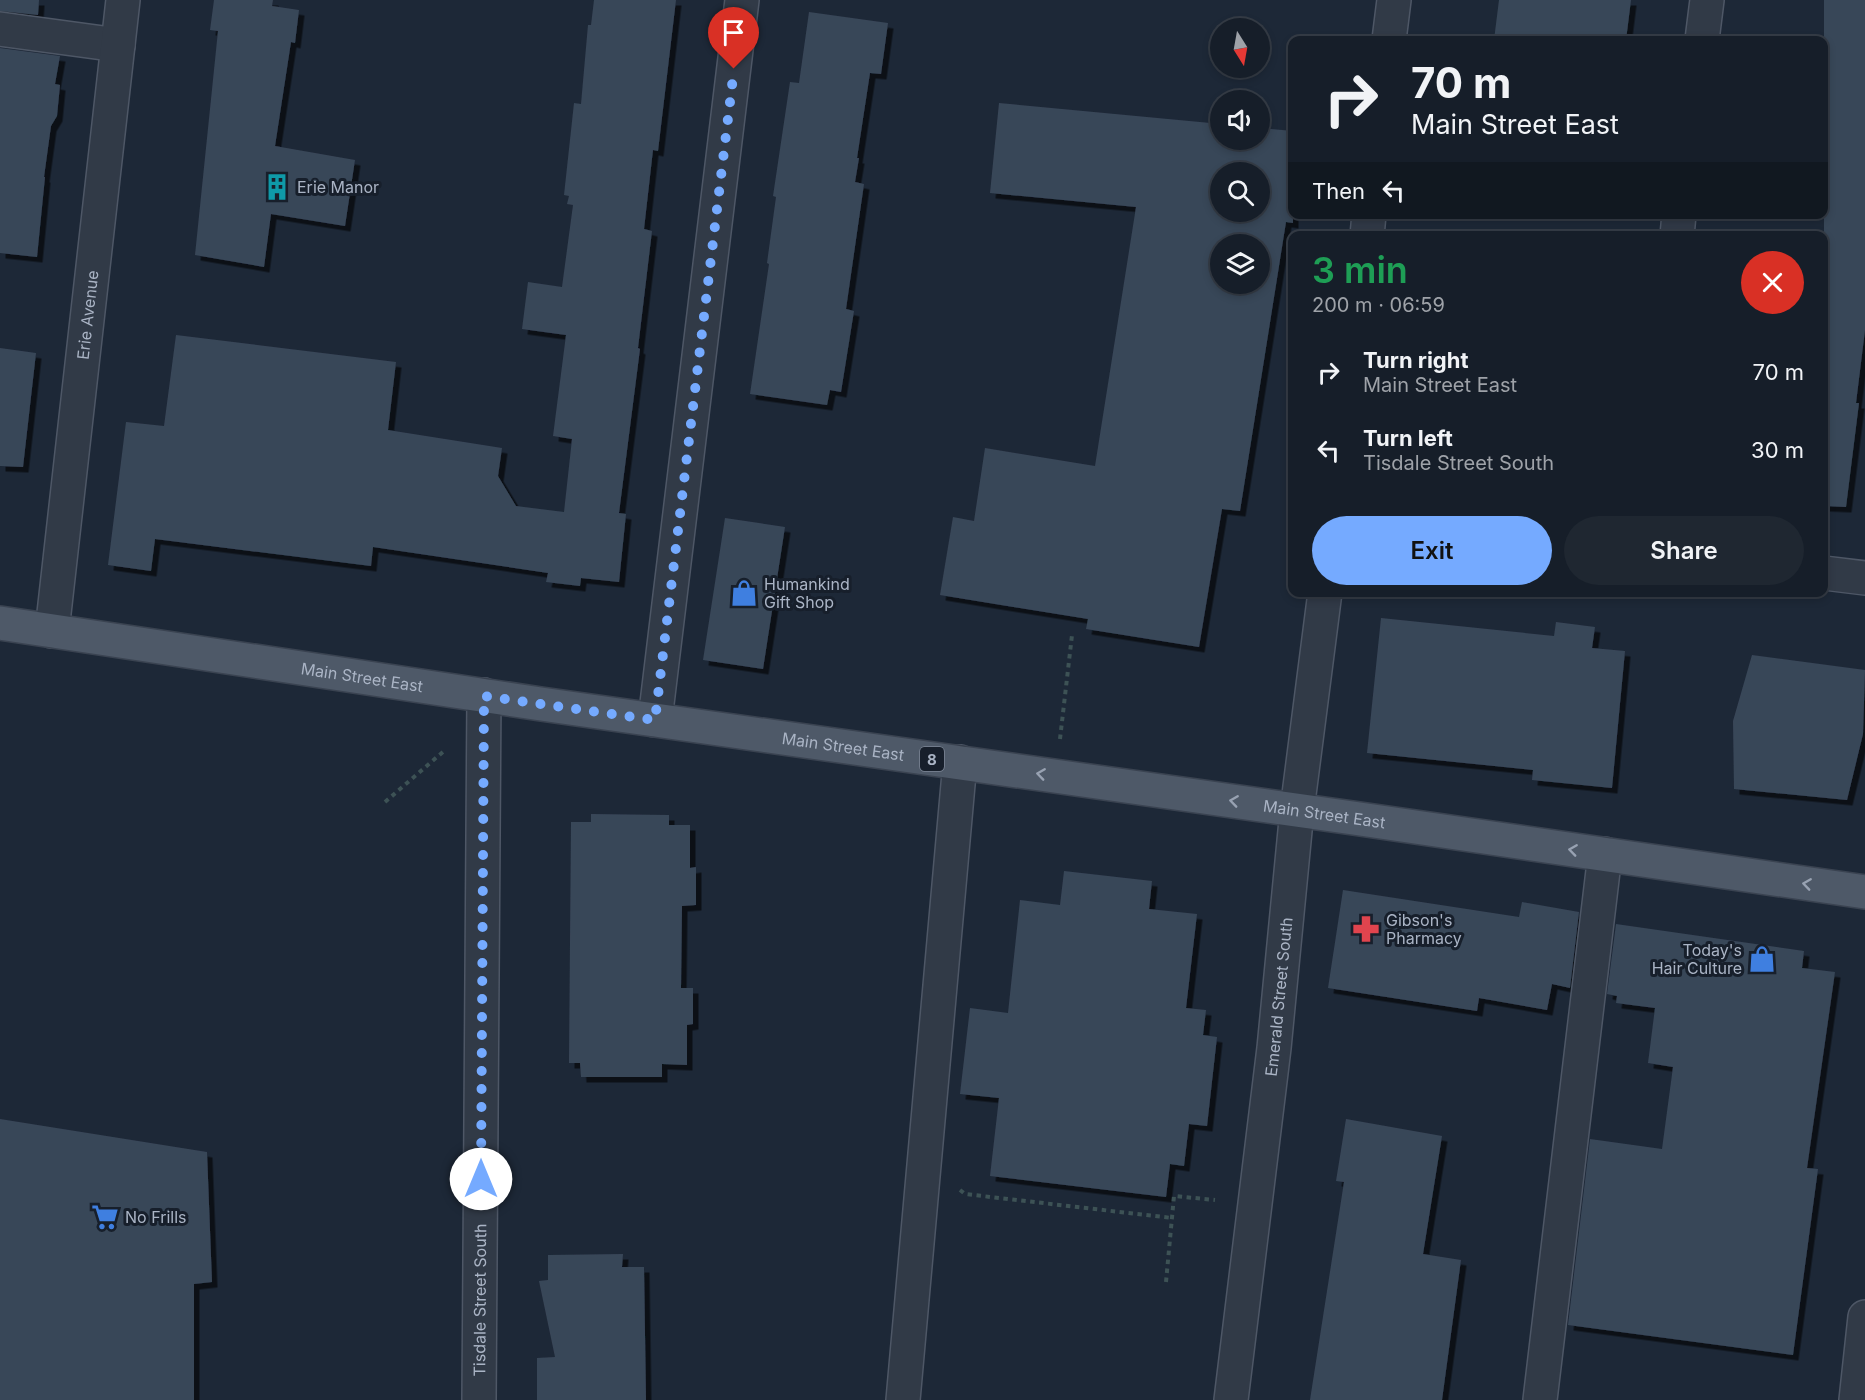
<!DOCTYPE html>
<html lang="en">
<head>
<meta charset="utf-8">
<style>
	:root { --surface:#161e29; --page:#1f2731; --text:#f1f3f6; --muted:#9ea2a8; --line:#353c46; --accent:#75aaff }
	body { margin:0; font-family:Inter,sans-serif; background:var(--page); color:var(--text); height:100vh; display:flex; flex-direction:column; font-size:22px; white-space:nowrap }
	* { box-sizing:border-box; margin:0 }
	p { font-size:20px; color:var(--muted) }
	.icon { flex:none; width:33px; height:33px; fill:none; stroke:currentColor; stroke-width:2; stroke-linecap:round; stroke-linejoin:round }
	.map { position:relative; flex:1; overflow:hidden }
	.panel { position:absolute; left:1288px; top:231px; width:540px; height:366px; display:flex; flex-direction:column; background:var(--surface); border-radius:12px; box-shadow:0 3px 9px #0003,0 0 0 2px var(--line) }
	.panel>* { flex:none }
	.top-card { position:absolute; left:1288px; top:36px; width:540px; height:183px; border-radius:12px; box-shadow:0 3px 9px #0003,0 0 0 2px var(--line); background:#161e29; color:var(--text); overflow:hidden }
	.needle { width:39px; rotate:169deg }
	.fabs { position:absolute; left:1210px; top:18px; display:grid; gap:12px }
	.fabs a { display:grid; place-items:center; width:60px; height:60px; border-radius:50%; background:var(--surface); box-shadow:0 3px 9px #0003,0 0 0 2px var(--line); font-size:30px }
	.pin { position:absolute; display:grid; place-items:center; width:51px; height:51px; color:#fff; margin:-62px -26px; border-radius:50% 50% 50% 0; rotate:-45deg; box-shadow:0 0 6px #0007 }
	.pin .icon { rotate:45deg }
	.me { position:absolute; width:66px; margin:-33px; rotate:0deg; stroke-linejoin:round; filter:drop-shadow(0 0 4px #0008) }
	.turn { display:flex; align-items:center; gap:21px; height:126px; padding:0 24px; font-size:27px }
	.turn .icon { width:78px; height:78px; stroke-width:2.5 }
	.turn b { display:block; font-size:42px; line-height:51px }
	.then { display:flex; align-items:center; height:57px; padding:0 24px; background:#0003; gap:12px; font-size:22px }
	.round { display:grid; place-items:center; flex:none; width:63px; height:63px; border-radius:32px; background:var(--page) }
	.summary { display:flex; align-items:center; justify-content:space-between; height:102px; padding:0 24px }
	h1 { font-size:36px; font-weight:600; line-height:45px; color:#1e9e55 }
	.cta { display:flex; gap:12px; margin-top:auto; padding:12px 24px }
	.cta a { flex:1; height:69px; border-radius:36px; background:var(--accent); color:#111; font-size:24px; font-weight:600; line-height:69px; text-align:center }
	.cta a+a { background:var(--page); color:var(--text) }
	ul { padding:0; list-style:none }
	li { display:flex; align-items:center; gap:18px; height:78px; padding:0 24px }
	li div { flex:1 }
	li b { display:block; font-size:22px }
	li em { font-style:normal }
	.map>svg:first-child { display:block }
	.building { fill:#394658; fill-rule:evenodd; filter:url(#shadow) }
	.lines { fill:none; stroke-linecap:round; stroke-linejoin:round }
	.minor-casing { stroke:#4e5766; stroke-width:36 }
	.major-casing { stroke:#3a4351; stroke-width:36 }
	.path { stroke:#3d5255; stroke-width:4; stroke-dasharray:4.5 4.5; stroke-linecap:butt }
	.minor { stroke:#313a47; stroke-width:33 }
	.major { stroke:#4e5968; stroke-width:33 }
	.oneway { stroke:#98a2b2 }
	.route { stroke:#75aaff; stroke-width:10; stroke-dasharray:0 18 }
	.labels { text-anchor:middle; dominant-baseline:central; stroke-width:6; stroke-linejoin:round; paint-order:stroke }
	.shield { fill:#171f2b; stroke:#7e8797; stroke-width:1.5 }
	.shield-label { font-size:15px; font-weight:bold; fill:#aab4c5 }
	.poi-label { font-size:16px; fill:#aab4c5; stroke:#171f2b; text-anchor:start }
	.street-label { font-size:16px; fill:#aab4c5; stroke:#171f2b }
</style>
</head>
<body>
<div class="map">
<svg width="1865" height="1400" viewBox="0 0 1865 1400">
	<defs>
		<filter id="shadow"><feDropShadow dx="5.5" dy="5.5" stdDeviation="0" flood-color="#0009"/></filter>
	</defs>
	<rect width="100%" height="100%" fill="#1d2837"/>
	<!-- building -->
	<path class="building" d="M 0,0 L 39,0 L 38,15 L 0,11 Z
		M 214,0 L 273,0 L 272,6 L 299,10 L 295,43 L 291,42 L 275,146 L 355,160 L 345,226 L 271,214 L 264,267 L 195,255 L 218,31 L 210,30 Z
		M 594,0 L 676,0 L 658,151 L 653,150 L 644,229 L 652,231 L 638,348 L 640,349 L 619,513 L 626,514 L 619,582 L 581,578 L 580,586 L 546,582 L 548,573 L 373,547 L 371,566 L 155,539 L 151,571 L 108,565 L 126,422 L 164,426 L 176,335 L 396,362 L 388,430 L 502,448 L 498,476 L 516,506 L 564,512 L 572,439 L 553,436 L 566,335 L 522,329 L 528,282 L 562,287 L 573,205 L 567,204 L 569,196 L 564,195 L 574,103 L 581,104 L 588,25 L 591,25 Z
		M 1499,0 L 1631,0 L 1626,40 L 1494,40 Z
		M 1824,0 L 1865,0 L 1865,330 L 1856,403 L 1859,403 L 1846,507 L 1824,506 Z
		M 809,12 L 888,23 L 881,74 L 870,73 L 857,158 L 859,158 L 855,182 L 864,184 L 846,309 L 854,311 L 841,392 L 830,390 L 827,405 L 750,394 L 769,264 L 767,263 L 776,197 L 773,196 L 790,82 L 799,83 Z
		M 0,48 L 60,56 L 55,84 L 60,85 L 57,116 L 51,126 L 44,177 L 45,177 L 37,257 L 0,253 Z
		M 999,103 L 1221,124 L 1221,140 L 1260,140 L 1260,128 L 1293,131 L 1293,223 L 1286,222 L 1240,511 L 1222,509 L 1199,647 L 1086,629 L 1088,619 L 940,595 L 953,517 L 974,521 L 985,448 L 1095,466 L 1136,207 L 990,193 ZM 1221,172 L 1260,172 L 1260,212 L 1221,212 ZM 1221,244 L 1260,244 L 1260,284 L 1221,284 Z
		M 0,348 L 36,353 L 23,467 L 0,466 Z
		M 725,518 L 785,527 L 763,669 L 703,660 Z
		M 1381,618 L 1554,636 L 1556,622 L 1595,627 L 1592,648 L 1625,651 L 1612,788 L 1532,780 L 1533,770 L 1367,753 Z
		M 1752,655 L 1865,670 L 1863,734 L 1847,800 L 1734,789 L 1733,721 Z
		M 591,814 L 669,815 L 669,825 L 690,825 L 690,868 L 696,867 L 696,905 L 682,906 L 681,988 L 693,988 L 693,1024 L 687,1025 L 687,1065 L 662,1064 L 662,1077 L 581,1077 L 580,1063 L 569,1063 L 571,822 L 591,822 Z
		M 1064,871 L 1152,881 L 1149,909 L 1197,914 L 1186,1008 L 1206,1010 L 1203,1035 L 1217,1037 L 1207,1126 L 1189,1124 L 1184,1166 L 1170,1164 L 1166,1197 L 990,1176 L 999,1098 L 960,1094 L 970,1008 L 1008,1013 L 1020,900 L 1060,905 Z
		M 1343,890 L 1519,917 L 1522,902 L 1579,912 L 1570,988 L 1552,984 L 1547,1010 L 1479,998 L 1477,1011 L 1328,988 Z
		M 1616,924 L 1804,951 L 1802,968 L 1835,972 L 1807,1168 L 1818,1169 L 1793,1355 L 1568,1325 L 1590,1139 L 1662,1149 L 1673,1067 L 1648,1063 L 1655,1008 L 1616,1003 L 1617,996 L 1607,994 Z
		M 0,1119 L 207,1152 L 212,1282 L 194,1284 L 194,1400 L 0,1400 Z
		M 1346,1119 L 1442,1136 L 1423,1254 L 1461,1260 L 1442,1400 L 1310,1400 L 1344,1182 L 1336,1181 Z
		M 623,1254 L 622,1267 L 644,1267 L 646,1400 L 537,1400 L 537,1358 L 555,1357 L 539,1281 L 548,1280 L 548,1255 Z"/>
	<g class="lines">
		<defs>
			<g id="minor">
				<path d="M 0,29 L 118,45"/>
				<path d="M 1389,40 L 1394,0"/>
				<path d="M 1702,40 L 1707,0"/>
				<path d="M 1367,236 L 1369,214"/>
				<path d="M 1677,236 L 1679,214"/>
				<path d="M 1824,573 L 1865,578"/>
				<path id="s1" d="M 52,631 L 123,0"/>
				<path d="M 655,720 L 742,0"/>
				<path id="s2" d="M 479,1400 L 484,695"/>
				<path d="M 903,1400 L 960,762"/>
				<path id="s3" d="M 1231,1400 L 1274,1048 L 1297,810 L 1325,592"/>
				<path d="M 1540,1400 L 1605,854"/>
				<path d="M 1856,1400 L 1865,1317"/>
			</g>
			<g id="major">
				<path id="s4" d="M 0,623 L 541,704 L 1353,818 L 1865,892"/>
			</g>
		</defs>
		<!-- minor casing -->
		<use href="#minor" class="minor-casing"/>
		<!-- major casing -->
		<use href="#major" class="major-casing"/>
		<!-- path -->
		<path class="path" d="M 1060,739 L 1072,635
			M 385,802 L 444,751
			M 960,1190 L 965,1194 L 1172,1218
			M 1166,1282 L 1174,1196 L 1215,1200"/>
		<!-- minor -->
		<use href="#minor" class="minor"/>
		<!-- major -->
		<use href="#major" class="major"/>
	</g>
	<!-- one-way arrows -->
	<defs><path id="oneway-chevron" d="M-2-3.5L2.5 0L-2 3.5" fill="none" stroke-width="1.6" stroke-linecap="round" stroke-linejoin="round" transform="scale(1.5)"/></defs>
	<g class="oneway">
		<use href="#oneway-chevron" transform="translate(1041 774) rotate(-172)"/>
		<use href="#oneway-chevron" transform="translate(1234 801) rotate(-172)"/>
		<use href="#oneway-chevron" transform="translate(1573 850) rotate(-172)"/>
		<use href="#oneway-chevron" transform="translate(1807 884) rotate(-172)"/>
	</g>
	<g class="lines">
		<!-- route -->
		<path class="route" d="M 481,1179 L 484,696 L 655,720 L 734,69"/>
	</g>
	<!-- icons -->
	<defs>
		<symbol id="building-bare" viewBox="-9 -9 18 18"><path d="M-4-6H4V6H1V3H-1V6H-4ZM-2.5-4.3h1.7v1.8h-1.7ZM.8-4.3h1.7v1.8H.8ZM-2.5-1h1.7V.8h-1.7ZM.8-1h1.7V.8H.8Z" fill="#0f9aa8" stroke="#171f2b" stroke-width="2.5" paint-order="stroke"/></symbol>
		<symbol id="shop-bare" viewBox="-9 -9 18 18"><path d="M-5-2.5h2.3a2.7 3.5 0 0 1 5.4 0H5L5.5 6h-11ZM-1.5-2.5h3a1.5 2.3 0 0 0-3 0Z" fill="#3f7fe0" stroke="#171f2b" stroke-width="2.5" paint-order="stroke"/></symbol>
		<symbol id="pharmacy-bare" viewBox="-9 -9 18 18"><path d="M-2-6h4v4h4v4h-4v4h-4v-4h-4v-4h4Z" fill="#e0444e" stroke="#171f2b" stroke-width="2.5" paint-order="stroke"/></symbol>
		<symbol id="supermarket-bare" viewBox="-9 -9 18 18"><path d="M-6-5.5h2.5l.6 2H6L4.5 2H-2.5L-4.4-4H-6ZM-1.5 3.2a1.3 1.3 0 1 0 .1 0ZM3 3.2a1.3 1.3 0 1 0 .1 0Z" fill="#3f7fe0" stroke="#171f2b" stroke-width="2.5" paint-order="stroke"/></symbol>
	</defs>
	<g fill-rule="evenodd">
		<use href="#building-bare" x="258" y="168" width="38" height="38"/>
		<use href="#shop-bare" x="725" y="574" width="38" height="38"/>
		<use href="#pharmacy-bare" x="1347" y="910" width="38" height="38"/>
		<use href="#shop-bare" x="1743" y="940" width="38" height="38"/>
		<use href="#supermarket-bare" x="86" y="1198" width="38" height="38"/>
	</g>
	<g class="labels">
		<!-- shield labels -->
		<rect class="shield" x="920" y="747" width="24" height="24" rx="4.5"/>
		<g class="shield-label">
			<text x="932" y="759">8</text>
		</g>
		<!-- poi labels -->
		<g class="poi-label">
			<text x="297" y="187">Erie Manor</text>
			<text x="764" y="584">Humankind<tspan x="764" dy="18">Gift Shop</tspan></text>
			<text x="1386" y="920">Gibson's<tspan x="1386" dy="18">Pharmacy</tspan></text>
			<text x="1742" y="950" text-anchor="end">Today's<tspan x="1742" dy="18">Hair Culture</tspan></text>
			<text x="125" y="1217">No Frills</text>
		</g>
		<!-- street labels -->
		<g class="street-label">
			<text stroke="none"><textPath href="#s1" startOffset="318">Erie Avenue</textPath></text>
			<text stroke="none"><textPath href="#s4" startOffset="366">Main Street East</textPath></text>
			<text stroke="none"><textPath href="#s4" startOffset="852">Main Street East</textPath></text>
			<text stroke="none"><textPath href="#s4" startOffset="1338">Main Street East</textPath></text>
			<text stroke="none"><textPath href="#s3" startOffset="406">Emerald Street South</textPath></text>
			<text stroke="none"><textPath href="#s2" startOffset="100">Tisdale Street South</textPath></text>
		</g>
	</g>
</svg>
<div class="fabs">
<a><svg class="needle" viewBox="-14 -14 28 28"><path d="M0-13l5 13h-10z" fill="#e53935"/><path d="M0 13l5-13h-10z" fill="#9ea2a8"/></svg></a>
<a><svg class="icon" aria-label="sound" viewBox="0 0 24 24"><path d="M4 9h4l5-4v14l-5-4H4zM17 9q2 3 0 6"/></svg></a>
<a><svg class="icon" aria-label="search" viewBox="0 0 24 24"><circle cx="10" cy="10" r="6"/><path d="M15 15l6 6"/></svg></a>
<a><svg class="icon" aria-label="layers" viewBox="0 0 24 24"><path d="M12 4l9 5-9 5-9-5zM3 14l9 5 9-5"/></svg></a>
</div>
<div class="pin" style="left:734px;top:69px;background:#d93025"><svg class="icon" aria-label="arrive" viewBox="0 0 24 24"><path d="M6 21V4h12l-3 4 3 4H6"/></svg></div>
<svg class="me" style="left:481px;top:1179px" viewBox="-20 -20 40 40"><circle r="19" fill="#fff"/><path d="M0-13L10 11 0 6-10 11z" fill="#75aaff"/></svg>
<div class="top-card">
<div class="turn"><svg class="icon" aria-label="right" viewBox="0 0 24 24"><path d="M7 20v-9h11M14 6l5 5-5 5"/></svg><div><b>70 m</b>Main Street East</div></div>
<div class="then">Then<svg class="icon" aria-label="left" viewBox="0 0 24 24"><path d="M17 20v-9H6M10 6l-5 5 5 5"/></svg></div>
</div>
<section class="panel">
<div class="summary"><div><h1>3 min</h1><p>200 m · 06:59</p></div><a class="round" style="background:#d93025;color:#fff"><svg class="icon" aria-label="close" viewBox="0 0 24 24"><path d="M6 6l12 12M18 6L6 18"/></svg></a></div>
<ul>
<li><svg class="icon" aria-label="right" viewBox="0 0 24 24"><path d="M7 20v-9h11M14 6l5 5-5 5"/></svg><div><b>Turn right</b><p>Main Street East</p></div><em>70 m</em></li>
<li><svg class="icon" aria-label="left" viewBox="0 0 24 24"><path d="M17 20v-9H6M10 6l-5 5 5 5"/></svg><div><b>Turn left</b><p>Tisdale Street South</p></div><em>30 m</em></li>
</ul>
<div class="cta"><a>Exit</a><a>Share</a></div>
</section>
</div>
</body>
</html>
